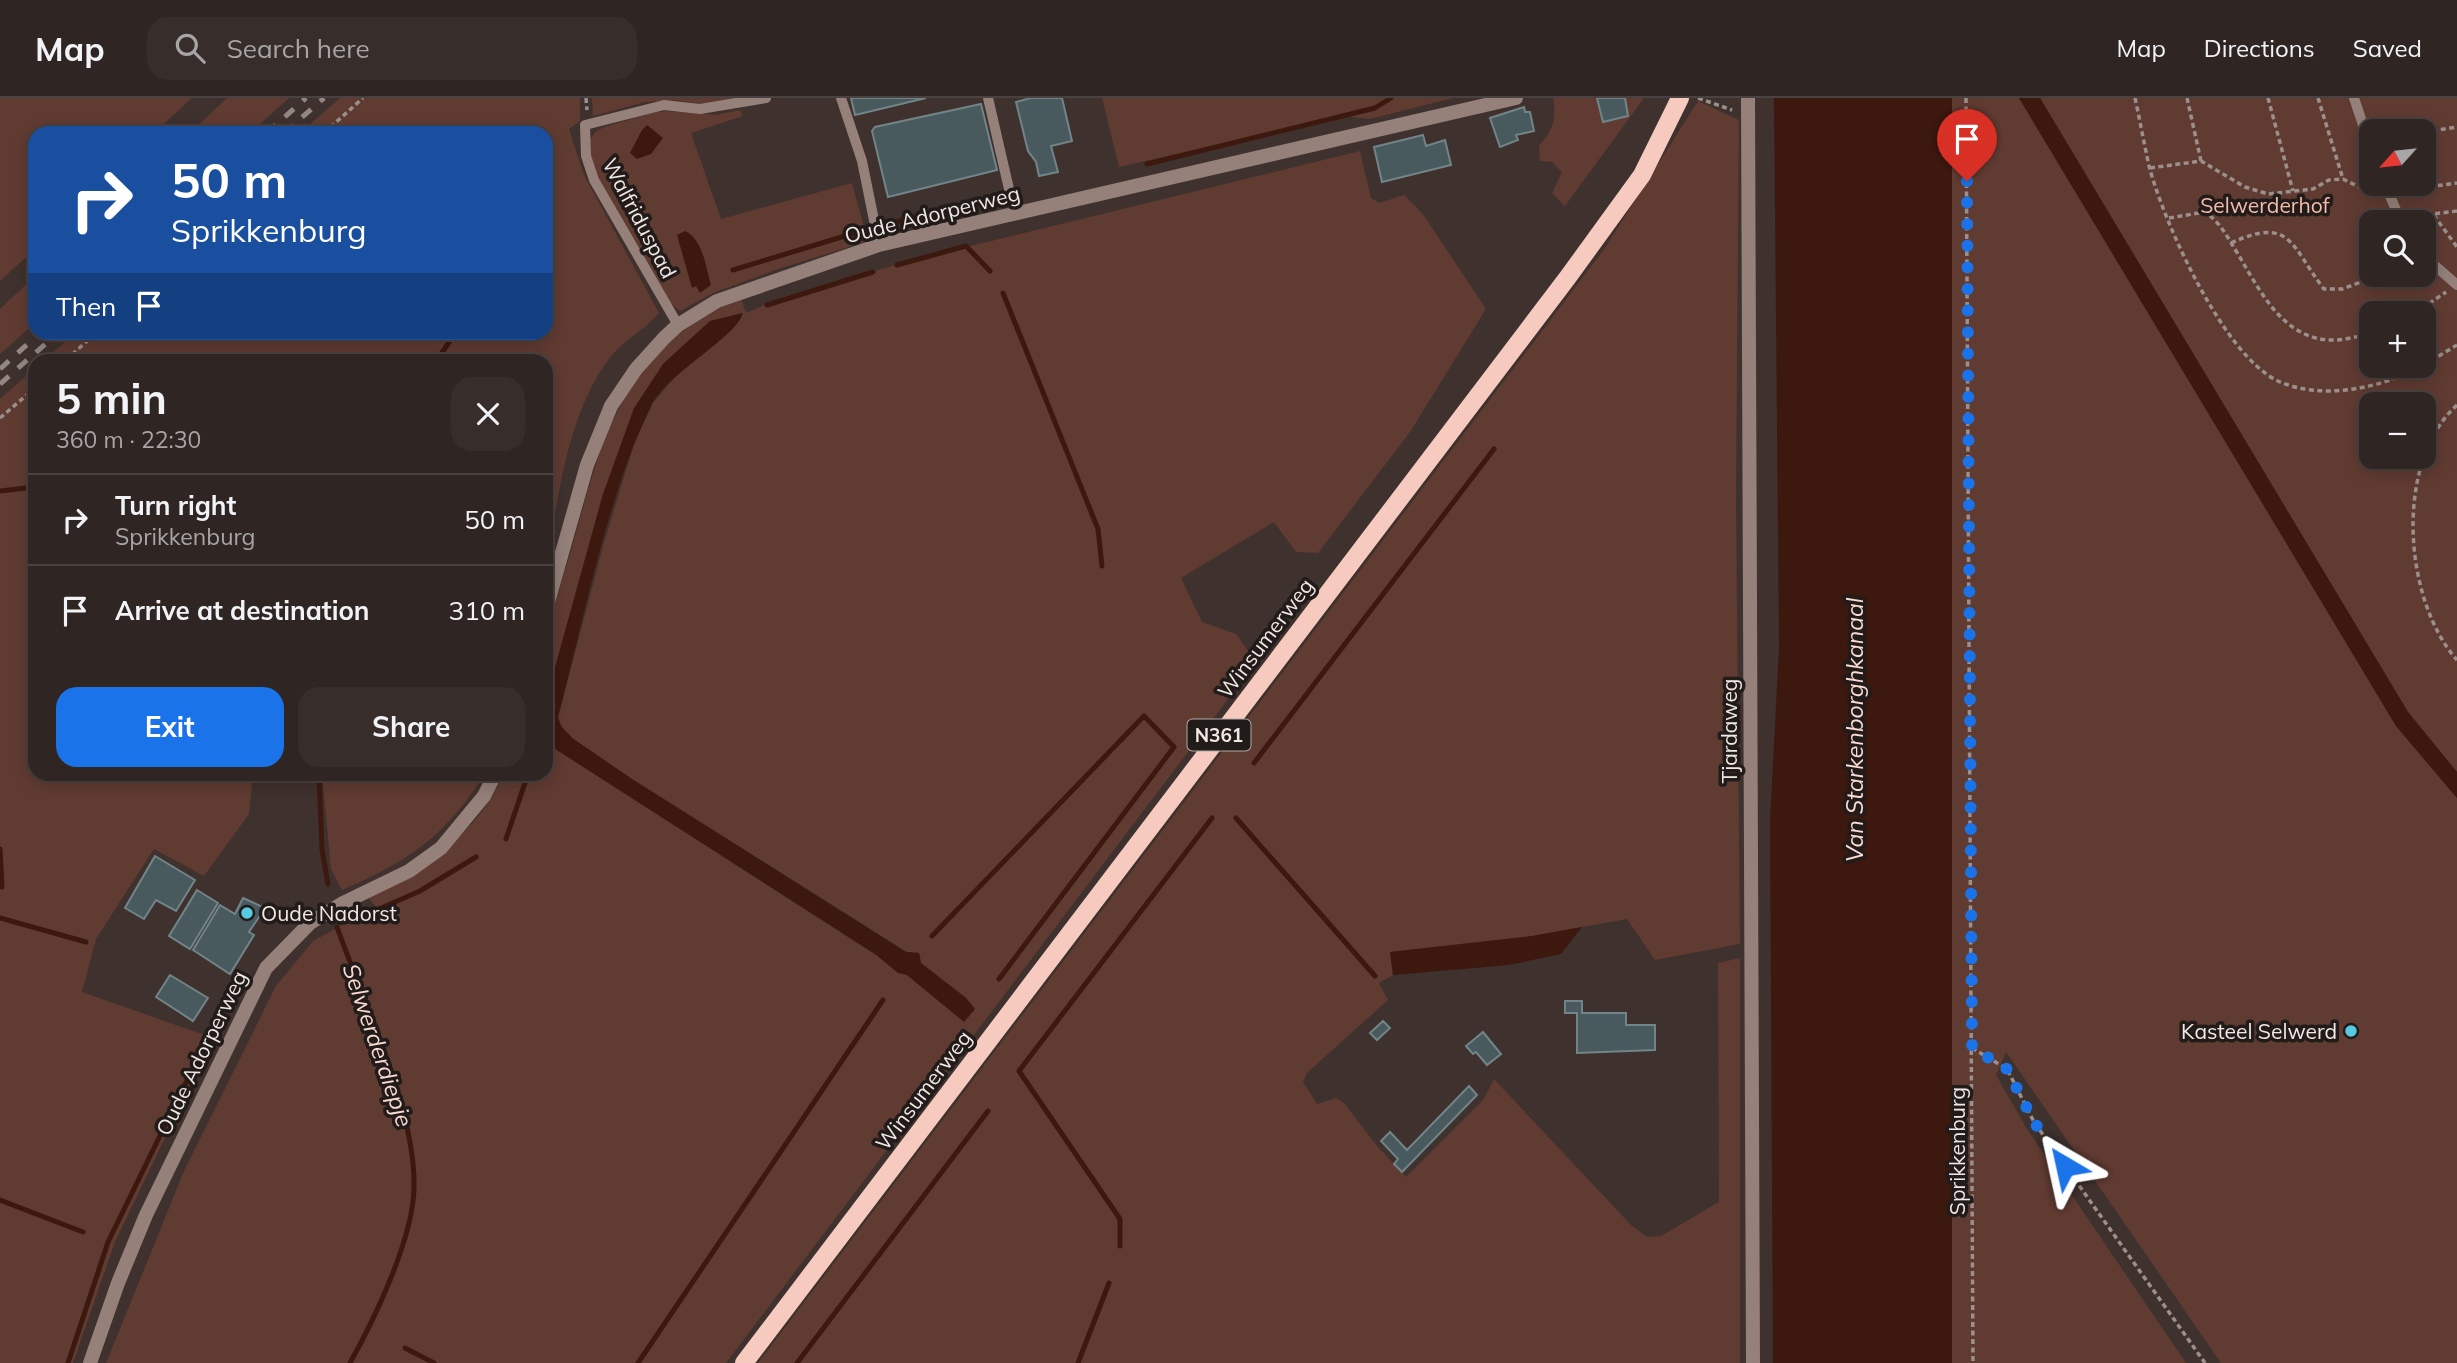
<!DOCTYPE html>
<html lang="en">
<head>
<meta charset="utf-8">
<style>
	:root { --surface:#2f2522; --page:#372d2a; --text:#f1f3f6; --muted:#a7a5a5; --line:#4a4240; --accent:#1a73e8 }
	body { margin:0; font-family:Mulish,sans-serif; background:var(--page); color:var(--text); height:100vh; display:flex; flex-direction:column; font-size:26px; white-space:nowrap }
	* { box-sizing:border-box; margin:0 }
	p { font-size:23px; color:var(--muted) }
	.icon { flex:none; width:38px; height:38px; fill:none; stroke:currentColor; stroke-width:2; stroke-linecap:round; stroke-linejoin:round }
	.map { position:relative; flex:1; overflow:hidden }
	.panel { position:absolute; left:28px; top:256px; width:525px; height:427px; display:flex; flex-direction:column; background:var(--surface); border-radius:21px; box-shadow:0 4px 18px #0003,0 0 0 2px var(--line) }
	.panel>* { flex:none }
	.top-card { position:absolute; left:28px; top:28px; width:525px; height:214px; border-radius:21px; box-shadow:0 4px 18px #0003,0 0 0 2px var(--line); background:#1a4fa0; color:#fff; overflow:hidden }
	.needle { width:46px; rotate:243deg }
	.fabs { position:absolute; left:2359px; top:21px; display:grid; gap:14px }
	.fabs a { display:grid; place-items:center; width:77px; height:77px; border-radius:14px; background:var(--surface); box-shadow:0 4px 18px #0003,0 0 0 2px var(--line); font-size:35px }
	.pin { position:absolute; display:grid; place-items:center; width:60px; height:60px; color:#fff; margin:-72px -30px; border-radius:50% 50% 50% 0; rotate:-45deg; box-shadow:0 0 7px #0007 }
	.pin .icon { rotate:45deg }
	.me { position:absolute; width:77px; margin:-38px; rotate:324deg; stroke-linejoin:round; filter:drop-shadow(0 0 5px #0008) }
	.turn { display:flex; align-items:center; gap:24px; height:147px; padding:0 28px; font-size:32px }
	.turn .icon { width:91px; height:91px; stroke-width:2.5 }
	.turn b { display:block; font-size:49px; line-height:60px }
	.then { display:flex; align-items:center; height:66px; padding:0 28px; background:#0003; gap:14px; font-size:26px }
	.round { display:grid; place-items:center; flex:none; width:74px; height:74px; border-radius:21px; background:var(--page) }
	.head { display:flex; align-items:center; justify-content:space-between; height:119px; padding:0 28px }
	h1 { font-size:42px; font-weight:700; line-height:52px }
	.action { display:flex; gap:14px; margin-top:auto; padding:14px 28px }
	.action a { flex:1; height:80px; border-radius:21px; background:var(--accent); color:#fff; font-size:28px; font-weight:700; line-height:80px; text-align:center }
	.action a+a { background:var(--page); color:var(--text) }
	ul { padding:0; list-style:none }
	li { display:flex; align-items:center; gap:21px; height:91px; padding:0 28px; border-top:2px solid var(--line) }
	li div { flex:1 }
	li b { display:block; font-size:26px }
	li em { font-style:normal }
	header { display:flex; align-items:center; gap:42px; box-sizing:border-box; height:98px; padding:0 35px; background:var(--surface); border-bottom:2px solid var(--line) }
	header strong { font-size:33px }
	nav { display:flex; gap:38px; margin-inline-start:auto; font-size:24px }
	.search { width:490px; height:63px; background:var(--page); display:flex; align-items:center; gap:18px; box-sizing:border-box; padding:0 24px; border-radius:21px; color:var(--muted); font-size:26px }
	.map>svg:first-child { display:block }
	.green { fill:#603b32; fill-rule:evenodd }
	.water { fill:#3d180e }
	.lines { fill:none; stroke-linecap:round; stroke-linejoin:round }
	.stream { stroke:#3d180e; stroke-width:5 }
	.building { fill:#495a5e; stroke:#718488; stroke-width:2 }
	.path { stroke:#9c908d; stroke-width:3.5; stroke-dasharray:5 3.5; stroke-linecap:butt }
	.lane { stroke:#95807a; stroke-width:10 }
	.street { stroke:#95807a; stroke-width:14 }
	.primary { stroke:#f6cabf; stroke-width:18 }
	.rail { stroke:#938784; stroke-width:5; stroke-dasharray:12 12; stroke-linecap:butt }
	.route { stroke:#1a73e8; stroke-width:12; stroke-dasharray:0 21.6 }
	.poi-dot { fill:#55cae0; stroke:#211b19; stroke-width:2.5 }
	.labels { text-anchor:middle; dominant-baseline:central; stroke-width:7; stroke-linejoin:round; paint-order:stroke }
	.shield { fill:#211b19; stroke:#b3aaa8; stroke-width:2 }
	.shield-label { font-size:19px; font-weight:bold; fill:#f1e7e5 }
	.park-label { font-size:21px; fill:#f7bbab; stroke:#211b19 }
	.street-label { font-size:21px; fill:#f1e7e5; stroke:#211b19 }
	.poi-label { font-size:21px; fill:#f1e7e5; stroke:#211b19; text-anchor:start }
	.water-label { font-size:23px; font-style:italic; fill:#fadad2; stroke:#211b19 }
</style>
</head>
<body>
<header>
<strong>Map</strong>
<div class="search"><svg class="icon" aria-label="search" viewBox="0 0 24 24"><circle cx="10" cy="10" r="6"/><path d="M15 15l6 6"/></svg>Search here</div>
<nav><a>Map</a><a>Directions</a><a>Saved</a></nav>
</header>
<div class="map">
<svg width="2457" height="1265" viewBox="0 0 2457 1265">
	<rect width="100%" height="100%" fill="#3f312d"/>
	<!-- green -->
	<path class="green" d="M 0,0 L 192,0 L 154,35 L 35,35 L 35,151 L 0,183 Z
		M 227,0 L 289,0 L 250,35 L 190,35 Z
		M 340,0 L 580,0 L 580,23 L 569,31 L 584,77 L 659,215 C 644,233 623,242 608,262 C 566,321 559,398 546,467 L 546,262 L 44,262 L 75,235 L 546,234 L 546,35 L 300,35 Z
		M 592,0 L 742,0 L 702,6 L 674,2 L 645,4 L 593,18 Z
		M 1102,0 L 1453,0 L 1370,21 L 1343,18 L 1119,69 Z
		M 1553,0 L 1644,0 L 1565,108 L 1552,95 L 1562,74 L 1552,64 L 1540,63 L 1539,48 C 1553,32 1557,21 1553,0 Z
		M 1952,0 L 2019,0 L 2396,628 L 2457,700 L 2457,1265 L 2221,1265 L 2006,954 L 1996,977 L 2027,1031 L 2186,1265 L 1952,1265 Z
		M 2040,0 L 2457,0 L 2457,674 L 2408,614 ZM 2371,33 L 2424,33 L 2424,86 L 2371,86 ZM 2371,124 L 2424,124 L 2424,177 L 2371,177 ZM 2371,215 L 2424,215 L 2424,268 L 2371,268 ZM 2371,306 L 2424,306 L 2424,359 L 2371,359 Z
		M 1698,3 L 1739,22 L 1736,400 L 1740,846 L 1655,862 L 1627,821 L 1532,838 L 1390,854 L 1393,877 L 1379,885 L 1388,902 L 1307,975 L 1303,984 L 1317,1006 L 1336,1000 L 1344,1005 L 1377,1048 L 1406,1079 L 1483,1002 L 1494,981 L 1631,1127 L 1647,1139 L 1661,1138 L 1719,1104 L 1718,865 L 1740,860 L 1740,1265 L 758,1265 L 1605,150 Z
		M 740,12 L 743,18 L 691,35 L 721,121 L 852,85 L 868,143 L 778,171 L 713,195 L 680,213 L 669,204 L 603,90 L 591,65 L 589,43 L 595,34 L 604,29 L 652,15 L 667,13 L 716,17 Z
		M 1360,53 L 1371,100 L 1379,105 L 1404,97 L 1423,116 L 1486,211 L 1410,334 L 1318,455 L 1296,454 L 1274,424 L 1181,480 L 1202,524 L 1236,536 L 1256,564 L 726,1265 L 106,1265 L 184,1073 L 276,888 L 313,843 L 376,809 L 369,800 C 424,767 478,738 503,676 L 546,676 L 546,645 L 907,877 L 964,923 L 975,911 L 966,900 L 921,865 L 919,855 L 907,854 L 632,681 L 572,640 L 561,628 L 558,619 L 604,445 L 634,346 L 653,305 L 680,273 L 725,238 L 742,215 L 710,223 L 663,266 L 603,396 L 546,602 C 546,582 543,558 547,539 C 553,506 565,474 574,442 C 604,333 627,247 741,200 L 746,215 L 783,199 L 913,162 Z
		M 35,178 L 35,225 L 0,256 L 0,211 Z
		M 35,270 L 35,676 L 253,676 L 249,716 L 204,778 L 154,751 L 96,841 L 82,894 L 213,940 L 115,1144 L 73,1265 L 0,1265 L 0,301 Z
		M 322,676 L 485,676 C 444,739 411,762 342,792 L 331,771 Z"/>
	<!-- water -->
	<path class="water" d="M 1774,0 L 1952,0 L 1952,1265 L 1773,1265 L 1770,723 L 1779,550 Z
		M 2019,0 L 2040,0 L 2408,614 L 2457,674 L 2457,700 L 2396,628 Z
		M 647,27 L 663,40 L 651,56 L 637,61 L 630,55 L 642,32 Z
		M 685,133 C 703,141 706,170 711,187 L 700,195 L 696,188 L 692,190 L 677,137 Z
		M 743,215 C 736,240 668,274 651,308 C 607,398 584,521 558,619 L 561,628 L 572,640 L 632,681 L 906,854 L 919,855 L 921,865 L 966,900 L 975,911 L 964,924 L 907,877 L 898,875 L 875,856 L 546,645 L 546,602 L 603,396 L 634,310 L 663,266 L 710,223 Z
		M 1582,829 L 1561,856 L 1509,867 L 1393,877 L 1390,854 L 1532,838 Z"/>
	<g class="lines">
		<!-- stream -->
		<path class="stream" d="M 1147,66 L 1375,10 L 1391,0
			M 546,121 L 550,117
			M 887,126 L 980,103
			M 897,167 L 966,148 L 990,173
			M 733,172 L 858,134
			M 1003,195 L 1098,431 L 1102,468
			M 767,207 L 873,174
			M 437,262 L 456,234
			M 0,393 L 35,389
			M 1254,665 L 1494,351
			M 319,676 L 322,751 L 328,786
			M 1236,720 L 1375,878
			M 506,741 L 528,676
			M 0,751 L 2,789
			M 372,814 L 420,793 L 476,759
			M 0,820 L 86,844
			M 337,829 C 363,903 416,1012 414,1090 C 413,1141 375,1220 350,1265
			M 932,838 L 1144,618 L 1174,649 L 999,881
			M 0,1102 L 83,1134
			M 1120,1148 L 1120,1121 L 1019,973 L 1212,720
			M 405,1250 L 434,1265
			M 68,1265 L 108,1144 L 197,962
			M 638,1265 L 883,902
			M 797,1265 L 988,1013
			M 1078,1265 L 1109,1185"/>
	</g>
	<!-- building -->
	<path class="building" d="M 851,0 L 926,0 L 855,17 Z
		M 1031,0 L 1062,0 L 1072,43 L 1051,48 L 1058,74 L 1039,78 L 1036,64 L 1028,53 L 1016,4 Z
		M 1597,0 L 1625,0 L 1628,18 L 1603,24 Z
		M 981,6 L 997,72 L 888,99 L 872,33 L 875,29 Z
		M 1524,9 L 1525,14 L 1530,14 L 1534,33 L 1516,37 L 1518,42 L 1500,49 L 1490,20 Z
		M 1423,37 L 1426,48 L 1445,42 L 1451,67 L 1382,84 L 1374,49 Z
		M 155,758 L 195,782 L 176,813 L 156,802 L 144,821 L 125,810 Z
		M 197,792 L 218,805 L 190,851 L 169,838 Z
		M 243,800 L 265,810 L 249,834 L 254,837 L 230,876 L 193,852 L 220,807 L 235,816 Z
		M 170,877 L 208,900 L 193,923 L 156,899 Z
		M 1565,903 L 1582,903 L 1582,915 L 1626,915 L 1626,927 L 1655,927 L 1655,952 L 1577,955 L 1577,915 L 1565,915 Z
		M 1383,923 L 1390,930 L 1377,942 L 1370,935 Z
		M 1483,934 L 1501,956 L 1487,967 L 1476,954 L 1473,956 L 1466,948 Z
		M 1469,988 L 1477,997 L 1402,1074 L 1394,1066 L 1398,1061 L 1381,1043 L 1390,1034 L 1407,1052 Z"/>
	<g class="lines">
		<!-- path -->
		<path class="path" d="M 586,0 L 587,12
			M 1698,0 L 1732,12
			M 1966,0 L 1973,1265
			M 2135,0 C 2140,23 2144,45 2149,68 C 2164,125 2224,258 2278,283 C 2322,303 2382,290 2422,268
			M 2187,0 L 2201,63
			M 2268,0 L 2293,93
			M 2318,0 L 2343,81
			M 2424,34 L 2457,29
			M 324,35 L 363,0
			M 2150,70 L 2201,63 L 2245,89 L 2268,96 L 2313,91 L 2329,82 L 2343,81 L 2365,92 L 2375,93
			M 2404,92 L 2457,85
			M 2457,113 L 2433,116 L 2457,149
			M 2169,120 L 2205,114 C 2222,126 2227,139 2238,156 C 2260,193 2284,243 2334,242 C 2346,242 2359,238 2371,235
			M 2231,145 C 2292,117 2291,149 2324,191 L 2342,191 L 2380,177
			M 2415,215 L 2446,194
			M 66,262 L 97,234
			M 2424,267 L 2457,247
			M 2457,307 C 2394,364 2403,501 2457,562
			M 0,320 L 35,290
			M 1972,950 L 2007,971 L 2034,1024 L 2205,1265"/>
		<!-- lane -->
		<path class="lane" d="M 841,0 L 862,63 L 879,147
			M 988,0 L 1015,117
			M 2354,0 L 2371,51
			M 2385,86 L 2401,124
			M 2424,158 L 2457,187
			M 678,227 L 594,82 L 586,58 L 585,27 L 664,7 L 700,11 L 766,0"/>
		<!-- street -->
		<path class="street" d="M 1748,0 L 1753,1265
			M 546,511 L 587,367 L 611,308 L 636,271 L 664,240 L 678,227 L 717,203 L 879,147 L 1516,0
			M 90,1265 L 118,1185 L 146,1117 L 266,870 L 310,825 L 343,805 L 409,773 L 441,750 L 484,698 L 495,676"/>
		<!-- primary -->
		<path class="primary" d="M 744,1265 L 1568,179 L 1642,77 L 1680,0"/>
		<!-- rail -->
		<path class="rail" d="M 267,35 L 306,0
			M 284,35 L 324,0
			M 0,271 L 41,234
			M 0,286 L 59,234"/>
	</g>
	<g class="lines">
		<!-- route -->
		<path class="route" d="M 1967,83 L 1972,950 L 2007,971 L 2034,1024 L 2065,1068"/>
	</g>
	<!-- markers -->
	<g class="poi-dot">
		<circle cx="247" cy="815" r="7"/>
		<circle cx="2351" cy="933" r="7"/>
	</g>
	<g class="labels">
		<!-- shield labels -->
		<rect class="shield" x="1187.5" y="621.5" width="63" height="31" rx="5"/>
		<g class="shield-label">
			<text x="1219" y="637">N361</text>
		</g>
		<!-- park labels -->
		<g class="park-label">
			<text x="2265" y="107">Selwerderhof</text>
		</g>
		<!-- street labels -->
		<g class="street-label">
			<text transform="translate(932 116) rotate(-14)">Oude Adorperweg</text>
			<text transform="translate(640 120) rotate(62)">Walfriduspad</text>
			<text transform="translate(1265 540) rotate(-53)">Winsumerweg</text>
			<text transform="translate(1729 633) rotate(-90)">Tjardaweg</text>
			<text transform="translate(201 955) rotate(-64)">Oude Adorperweg</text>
			<text transform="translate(923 992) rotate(-53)">Winsumerweg</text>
			<text transform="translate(1957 1053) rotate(-90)">Sprikkenburg</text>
		</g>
		<!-- poi labels -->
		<g class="poi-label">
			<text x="261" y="815">Oude Nadorst</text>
			<text x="2337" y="933" text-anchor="end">Kasteel Selwerd</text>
		</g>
		<!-- water labels -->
		<g class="water-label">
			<text transform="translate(1854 632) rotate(-90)">Van Starkenborghkanaal</text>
			<text transform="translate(378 947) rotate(71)">Selwerderdiepje</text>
		</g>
	</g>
</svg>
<div class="fabs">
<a><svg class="needle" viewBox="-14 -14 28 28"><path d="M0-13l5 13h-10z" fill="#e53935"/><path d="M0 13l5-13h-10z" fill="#a7a5a5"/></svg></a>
<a><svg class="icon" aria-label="search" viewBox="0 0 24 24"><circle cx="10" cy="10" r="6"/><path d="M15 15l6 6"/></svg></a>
<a>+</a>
<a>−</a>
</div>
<div class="pin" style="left:1967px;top:83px;background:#d93025"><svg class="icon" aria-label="arrive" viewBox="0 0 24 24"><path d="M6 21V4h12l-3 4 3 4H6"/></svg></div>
<svg class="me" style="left:2065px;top:1068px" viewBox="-20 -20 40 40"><path d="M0-17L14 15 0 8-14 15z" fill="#1a73e8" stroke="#fff" stroke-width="4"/></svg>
<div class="top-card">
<div class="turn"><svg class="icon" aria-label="right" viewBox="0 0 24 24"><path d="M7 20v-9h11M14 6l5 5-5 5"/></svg><div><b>50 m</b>Sprikkenburg</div></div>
<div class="then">Then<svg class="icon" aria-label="arrive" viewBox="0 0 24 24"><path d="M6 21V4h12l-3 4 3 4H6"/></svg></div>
</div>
<section class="panel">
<div class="head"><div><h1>5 min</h1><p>360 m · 22:30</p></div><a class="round"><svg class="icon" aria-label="close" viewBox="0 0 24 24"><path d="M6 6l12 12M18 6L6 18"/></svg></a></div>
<ul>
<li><svg class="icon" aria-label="right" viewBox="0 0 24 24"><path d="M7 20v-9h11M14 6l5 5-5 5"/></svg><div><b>Turn right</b><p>Sprikkenburg</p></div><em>50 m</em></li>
<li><svg class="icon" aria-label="arrive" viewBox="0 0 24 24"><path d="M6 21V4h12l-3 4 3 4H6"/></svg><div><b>Arrive at destination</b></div><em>310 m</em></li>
</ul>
<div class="action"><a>Exit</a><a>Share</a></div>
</section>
</div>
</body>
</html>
